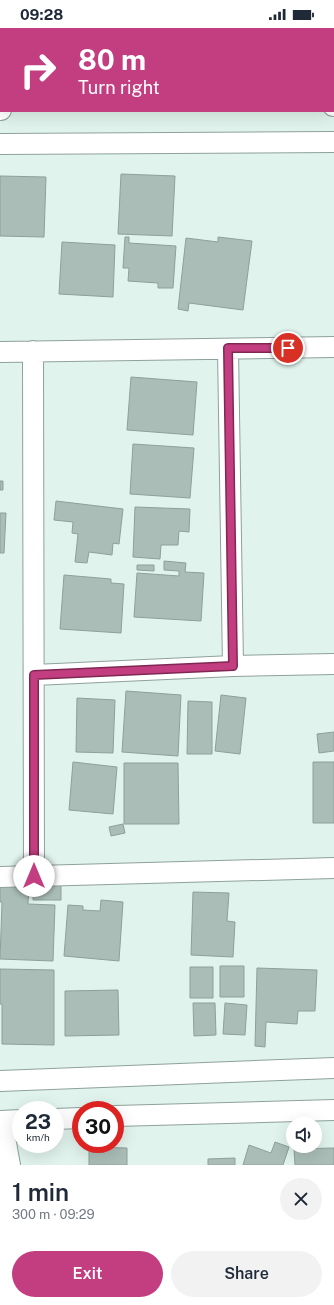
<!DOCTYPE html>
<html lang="en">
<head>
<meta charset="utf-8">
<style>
	:root { --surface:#fff; --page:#f2f2f3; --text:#1f2937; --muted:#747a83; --accent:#c33e80 }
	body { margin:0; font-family:"Public Sans",sans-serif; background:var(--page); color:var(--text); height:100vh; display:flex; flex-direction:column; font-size:15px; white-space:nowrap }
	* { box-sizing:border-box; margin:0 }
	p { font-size:13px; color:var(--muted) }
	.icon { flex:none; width:22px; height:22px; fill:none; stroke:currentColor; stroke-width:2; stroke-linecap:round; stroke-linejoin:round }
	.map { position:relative; height:1137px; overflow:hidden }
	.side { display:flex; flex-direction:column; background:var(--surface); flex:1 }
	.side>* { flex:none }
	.top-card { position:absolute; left:0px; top:0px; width:334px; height:84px; box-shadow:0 4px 16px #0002; background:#c33e80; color:#fff; overflow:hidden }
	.tools { position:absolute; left:286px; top:1089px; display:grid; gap:8px }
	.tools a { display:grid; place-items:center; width:36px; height:36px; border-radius:50%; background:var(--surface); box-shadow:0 4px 16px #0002; font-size:20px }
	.speed { position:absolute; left:12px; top:1073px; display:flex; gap:8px; font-size:20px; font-weight:700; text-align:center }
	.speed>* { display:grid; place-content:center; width:52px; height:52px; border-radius:50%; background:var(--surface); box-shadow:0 4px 16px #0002; line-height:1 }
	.speed small { font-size:10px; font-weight:400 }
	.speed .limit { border:6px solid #d22; background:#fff; color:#111 }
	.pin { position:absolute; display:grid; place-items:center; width:34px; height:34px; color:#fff; margin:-17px; border:2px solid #fff; border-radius:50%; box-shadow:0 1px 4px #0007 }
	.me { position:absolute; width:44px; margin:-22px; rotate:0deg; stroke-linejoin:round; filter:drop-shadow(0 0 3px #0008) }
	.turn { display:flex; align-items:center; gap:14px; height:84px; padding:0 12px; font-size:18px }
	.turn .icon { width:52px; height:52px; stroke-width:2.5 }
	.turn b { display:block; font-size:28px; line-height:34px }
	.round { display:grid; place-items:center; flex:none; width:42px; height:42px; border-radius:21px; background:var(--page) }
	.overview { display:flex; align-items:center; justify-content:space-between; height:68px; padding:0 12px }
	h1 { font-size:24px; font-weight:600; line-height:30px }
	.cta { display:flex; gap:8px; margin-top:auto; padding:8px 12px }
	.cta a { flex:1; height:46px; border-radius:24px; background:var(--accent); color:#fff; font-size:16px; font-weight:600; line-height:46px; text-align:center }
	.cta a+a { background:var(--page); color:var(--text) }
	.status { display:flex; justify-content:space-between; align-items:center; height:28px; padding:0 20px; background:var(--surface); direction:ltr }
	.status svg { height:11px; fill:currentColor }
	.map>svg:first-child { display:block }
	.built { fill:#cde8df }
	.building { fill:#aabdb7; stroke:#8ea099 }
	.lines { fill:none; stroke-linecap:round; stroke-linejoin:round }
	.minor-casing { stroke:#8fa19b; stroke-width:22 }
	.minor { stroke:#fff; stroke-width:20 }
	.route-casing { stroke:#7f2853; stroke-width:10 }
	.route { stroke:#c33e80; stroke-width:7 }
</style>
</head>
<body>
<div class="status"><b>09:28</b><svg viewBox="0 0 49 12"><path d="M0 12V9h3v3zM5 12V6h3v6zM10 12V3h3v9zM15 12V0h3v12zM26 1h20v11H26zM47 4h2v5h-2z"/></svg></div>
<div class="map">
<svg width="334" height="1137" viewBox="0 0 334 1137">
	<rect width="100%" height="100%" fill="#e0f3ec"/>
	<!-- built -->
	<path class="built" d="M 0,0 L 334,0 L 334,45 L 333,1 L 1,1 L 0,49 Z"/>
	<!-- building -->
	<path class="building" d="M 0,0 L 12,0 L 1,1 L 1,45 Z
		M 121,146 L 175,148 L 172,208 L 118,206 Z
		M 0,148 L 46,149 L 44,209 L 0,208 Z
		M 125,209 L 129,209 L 129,215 L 176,218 L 173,260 L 158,260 L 158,255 L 128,253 L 129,240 L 123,240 Z
		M 218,209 L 252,213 L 243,282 L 189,275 L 188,283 L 178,281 L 186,210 L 218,214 Z
		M 62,214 L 115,217 L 113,269 L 59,266 Z
		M 131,349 L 197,354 L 193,407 L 127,402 Z
		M 133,416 L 194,420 L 190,470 L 130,466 Z
		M 0,453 L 3,453 L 3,462 L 0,462 Z
		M 56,473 L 123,481 L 119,516 L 113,515 L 112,527 L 89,524 L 87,535 L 75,534 L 78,506 L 72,505 L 73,494 L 54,492 Z
		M 135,479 L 190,481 L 189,504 L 179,503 L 178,517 L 161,517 L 160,531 L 133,529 Z
		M 0,485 L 6,485 L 4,525 L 0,525 Z
		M 164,533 L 186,535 L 185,544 L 204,545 L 201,593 L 134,589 L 137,545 L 179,548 L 179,543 L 164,542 Z
		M 137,537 L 154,537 L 154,543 L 137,542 Z
		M 64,547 L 111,551 L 111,555 L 124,556 L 121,605 L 60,601 Z
		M 126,663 L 181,667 L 178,728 L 122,724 Z
		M 221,667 L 246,670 L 240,726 L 215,723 Z
		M 77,670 L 115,672 L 113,725 L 76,724 Z
		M 188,673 L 212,674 L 212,726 L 187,726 Z
		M 334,704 L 334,723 L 319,725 L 317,706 Z
		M 73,734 L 117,739 L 113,786 L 69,782 Z
		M 313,734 L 334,734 L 334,795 L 313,795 Z
		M 124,735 L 178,735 L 179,796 L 124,796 Z
		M 123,796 L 125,805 L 111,808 L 109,799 Z
		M 0,856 L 29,857 L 28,876 L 55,877 L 53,933 L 0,931 L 2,874 L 0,874 Z
		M 33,857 L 61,857 L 61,872 L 33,872 Z
		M 193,864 L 229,865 L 227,893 L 235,894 L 233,929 L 191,927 Z
		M 101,872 L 123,874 L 119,933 L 64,928 L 68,877 L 83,878 L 83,882 L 100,883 Z
		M 220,938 L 244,938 L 244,969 L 220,969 Z
		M 190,939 L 213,939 L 213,970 L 190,970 Z
		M 257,940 L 317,942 L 315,983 L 298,983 L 297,996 L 266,994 L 265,1019 L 255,1018 Z
		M 0,941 L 54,942 L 54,1017 L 2,1016 L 2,976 L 0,976 Z
		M 118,962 L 119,1007 L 65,1008 L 65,963 Z
		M 193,975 L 215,975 L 216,1007 L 194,1008 Z
		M 225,975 L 247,977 L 245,1007 L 223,1006 Z
		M 275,1114 L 289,1119 L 283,1137 L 243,1137 L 249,1117 L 271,1125 Z
		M 89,1119 L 127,1120 L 127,1137 L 89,1137 Z
		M 334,1120 L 334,1137 L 295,1137 L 294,1121 Z
		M 235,1130 L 235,1137 L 208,1137 L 208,1131 Z"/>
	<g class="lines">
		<defs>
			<path id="minor" d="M 122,1 L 122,0
				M 333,78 L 334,78
				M 0,82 L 1,82
				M 0,116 L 334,114
				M 228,321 L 233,638
				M 33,323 L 34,848
				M 0,324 L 334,319
				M 34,647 L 233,638 L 334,636
				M 0,849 L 334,840
				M 0,1053 L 334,1040
				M 115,1088 L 334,1082
				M 55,1091 L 81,1090
				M 0,1093 L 21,1092
				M 2,1093 L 10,1137"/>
		</defs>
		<!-- minor casing -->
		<use href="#minor" class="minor-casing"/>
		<!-- minor -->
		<use href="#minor" class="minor"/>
	</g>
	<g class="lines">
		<defs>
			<path id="route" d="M 34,848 L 34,647 L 233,638 L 228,320 L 288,320"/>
		</defs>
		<!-- route casing -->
		<use href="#route" class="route-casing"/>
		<!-- route -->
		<use href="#route" class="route"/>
	</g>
</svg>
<div class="tools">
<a><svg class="icon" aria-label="sound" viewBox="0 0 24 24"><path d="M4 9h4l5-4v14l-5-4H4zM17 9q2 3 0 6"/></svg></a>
</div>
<div class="speed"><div>23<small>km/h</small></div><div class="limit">30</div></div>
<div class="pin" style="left:288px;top:320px;background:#d93025"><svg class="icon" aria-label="arrive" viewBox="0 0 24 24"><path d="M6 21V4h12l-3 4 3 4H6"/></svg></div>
<svg class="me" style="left:34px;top:848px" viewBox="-20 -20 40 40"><circle r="19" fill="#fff"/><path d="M0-13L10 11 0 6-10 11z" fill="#c33e80"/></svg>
<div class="top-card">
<div class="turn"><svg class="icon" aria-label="right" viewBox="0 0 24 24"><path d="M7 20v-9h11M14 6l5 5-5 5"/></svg><div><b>80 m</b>Turn right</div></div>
</div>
</div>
<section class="side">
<div class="overview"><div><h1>1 min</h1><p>300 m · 09:29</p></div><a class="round"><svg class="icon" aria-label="close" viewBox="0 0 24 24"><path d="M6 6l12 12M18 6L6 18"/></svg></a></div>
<div class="cta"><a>Exit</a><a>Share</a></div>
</section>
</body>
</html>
